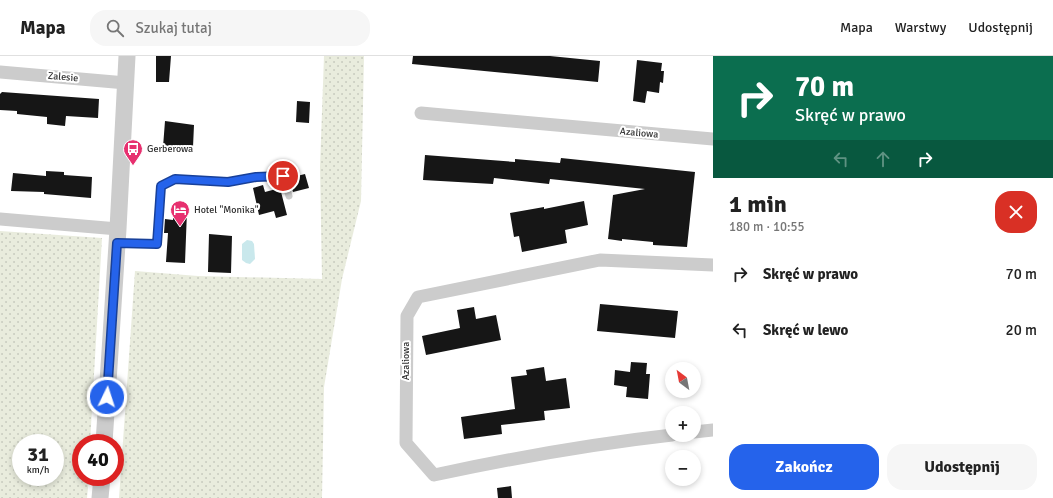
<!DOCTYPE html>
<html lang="pl">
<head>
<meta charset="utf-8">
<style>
	:root { --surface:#fff; --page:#f6f6f6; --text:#222; --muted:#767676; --line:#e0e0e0; --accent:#2563eb }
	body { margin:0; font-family:Signika,sans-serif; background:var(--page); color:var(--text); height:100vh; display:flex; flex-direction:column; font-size:15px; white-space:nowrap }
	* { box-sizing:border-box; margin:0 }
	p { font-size:13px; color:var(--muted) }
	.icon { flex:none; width:22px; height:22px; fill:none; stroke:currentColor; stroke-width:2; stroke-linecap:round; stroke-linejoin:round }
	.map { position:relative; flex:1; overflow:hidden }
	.side { display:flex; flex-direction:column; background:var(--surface); width:340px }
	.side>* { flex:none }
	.guide { background:#0b6e4f; color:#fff; overflow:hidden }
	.needle { width:26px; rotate:328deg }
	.fabs { position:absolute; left:665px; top:306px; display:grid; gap:8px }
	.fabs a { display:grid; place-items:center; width:36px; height:36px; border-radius:50%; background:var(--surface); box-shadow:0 2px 6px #0003; font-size:20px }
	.speed { position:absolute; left:12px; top:378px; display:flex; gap:8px; font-size:20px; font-weight:700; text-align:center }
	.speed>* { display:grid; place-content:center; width:52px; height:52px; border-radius:50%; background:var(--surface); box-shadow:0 2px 6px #0003; line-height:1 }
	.speed small { font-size:10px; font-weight:400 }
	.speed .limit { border:6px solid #d22; background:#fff; color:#111 }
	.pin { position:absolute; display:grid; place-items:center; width:34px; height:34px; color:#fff; margin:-17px; border:2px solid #fff; border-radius:50%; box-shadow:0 1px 4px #0007 }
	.me { position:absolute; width:44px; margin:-22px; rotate:4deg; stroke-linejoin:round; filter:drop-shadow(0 0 3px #0008) }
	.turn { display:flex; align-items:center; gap:14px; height:84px; padding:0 16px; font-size:18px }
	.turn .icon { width:52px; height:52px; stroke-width:2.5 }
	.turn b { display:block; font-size:28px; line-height:34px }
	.lanes { display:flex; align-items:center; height:38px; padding:0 16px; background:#0003; justify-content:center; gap:20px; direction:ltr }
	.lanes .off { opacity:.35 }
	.round { display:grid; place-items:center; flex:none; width:42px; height:42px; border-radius:16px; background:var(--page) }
	.summary { display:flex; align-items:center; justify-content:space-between; height:68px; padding:0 16px }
	h1 { font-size:24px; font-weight:700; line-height:30px }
	.primary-button { display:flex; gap:8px; margin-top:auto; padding:8px 16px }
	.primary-button a { flex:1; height:46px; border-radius:16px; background:var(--accent); color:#fff; font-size:16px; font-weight:700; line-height:46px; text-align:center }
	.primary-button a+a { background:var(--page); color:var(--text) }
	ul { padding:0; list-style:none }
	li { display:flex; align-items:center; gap:12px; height:56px; padding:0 16px }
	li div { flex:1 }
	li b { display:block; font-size:15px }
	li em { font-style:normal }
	header { display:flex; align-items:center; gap:24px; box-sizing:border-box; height:56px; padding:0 20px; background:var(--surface); border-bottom:1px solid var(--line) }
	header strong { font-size:19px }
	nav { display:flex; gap:22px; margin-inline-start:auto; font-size:14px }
	.search { width:280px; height:36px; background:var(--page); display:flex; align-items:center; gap:10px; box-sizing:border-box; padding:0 14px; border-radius:16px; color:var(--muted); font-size:15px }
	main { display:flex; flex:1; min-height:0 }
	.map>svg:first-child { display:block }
	.green { fill:url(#green-dots); fill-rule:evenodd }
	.water { fill:#c9e8ec }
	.building { fill:#161616 }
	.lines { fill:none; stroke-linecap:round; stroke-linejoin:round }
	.service { stroke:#ccc; stroke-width:7 }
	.minor { stroke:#ccc; stroke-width:13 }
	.tertiary { stroke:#ccc; stroke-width:17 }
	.route-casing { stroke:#184099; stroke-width:10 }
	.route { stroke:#2563eb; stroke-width:7 }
	.labels { text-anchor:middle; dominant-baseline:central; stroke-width:4; stroke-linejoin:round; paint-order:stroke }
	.street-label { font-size:10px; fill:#2f2f2f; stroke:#fff }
	.poi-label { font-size:10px; fill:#2f2f2f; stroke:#fff; text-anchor:start }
</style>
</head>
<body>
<header>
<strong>Mapa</strong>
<div class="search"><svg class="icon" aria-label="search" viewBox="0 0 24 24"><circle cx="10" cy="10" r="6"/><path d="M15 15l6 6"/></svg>Szukaj tutaj</div>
<nav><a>Mapa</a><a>Warstwy</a><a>Udostępnij</a></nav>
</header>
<main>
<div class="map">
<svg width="713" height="442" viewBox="0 0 713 442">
	<defs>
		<pattern id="green-dots" width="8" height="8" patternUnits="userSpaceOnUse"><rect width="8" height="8" fill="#e9ecdd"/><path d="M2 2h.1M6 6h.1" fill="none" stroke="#c8cbbe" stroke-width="1.8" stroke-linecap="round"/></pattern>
	</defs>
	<rect width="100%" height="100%" fill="#fff"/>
	<!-- green -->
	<path class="green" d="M 324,0 L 364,0 L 361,145 L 342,223 L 324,331 L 322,442 L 119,442 L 135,215 L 198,220 L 322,223 L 320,111 Z
		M 0,175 L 102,182 L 90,387 L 81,387 L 81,421 L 89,421 L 87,442 L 0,442 ZM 21,387 L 55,387 L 55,421 L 21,421 Z"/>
	<!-- water -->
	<path class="water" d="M 247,184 L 252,185 L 254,188 L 255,203 L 250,208 L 246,207 L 242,204 L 242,188 Z"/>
	<!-- building -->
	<path class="building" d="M 156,0 L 171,0 L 169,26 L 156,26 Z
		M 413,0 L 550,0 L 600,5 L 598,26 L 412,8 Z
		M 637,4 L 662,7 L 661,15 L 664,15 L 663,27 L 660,26 L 659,37 L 647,35 L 645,47 L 633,45 Z
		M 2,36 L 99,43 L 98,62 L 66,60 L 65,70 L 47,68 L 47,61 L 17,58 L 17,55 L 0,54 L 0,38 Z
		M 297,45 L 310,46 L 309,67 L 296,66 Z
		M 165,65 L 194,69 L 193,91 L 163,91 Z
		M 425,99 L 515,106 L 515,103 L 560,107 L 561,102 L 695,116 L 687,191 L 653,189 L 653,186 L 622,183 L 622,185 L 608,183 L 613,139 L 645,133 L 550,123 L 549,128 L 494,122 L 493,128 L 423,124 Z
		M 46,115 L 64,116 L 64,119 L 92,121 L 91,142 L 44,138 L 44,136 L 11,135 L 13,117 L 46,120 Z
		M 305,118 L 309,132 L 293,136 L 289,122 Z
		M 263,129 L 265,136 L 280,132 L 287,159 L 276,162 L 274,155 L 259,159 L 253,132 Z
		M 584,145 L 588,169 L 565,174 L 567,187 L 522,196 L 519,180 L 514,181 L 510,157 L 544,151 L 544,153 Z
		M 174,155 L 187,155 L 185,207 L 166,206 L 168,177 L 164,177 L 165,163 L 173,164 Z
		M 209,178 L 232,180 L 231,217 L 208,216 Z
		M 600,248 L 678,255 L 675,282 L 597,275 Z
		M 474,251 L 476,263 L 496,259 L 501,284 L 426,299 L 422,280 L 460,272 L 457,254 Z
		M 631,306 L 647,307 L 646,318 L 650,318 L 648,343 L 626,341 L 627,331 L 614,329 L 615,314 L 630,316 Z
		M 544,311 L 546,325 L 566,322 L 570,352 L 544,355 L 545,364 L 501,369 L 502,378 L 464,383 L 461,361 L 515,353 L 511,321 L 527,319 L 526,314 Z
		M 511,430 L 512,442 L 498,442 L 497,432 Z"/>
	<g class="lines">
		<!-- service -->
		<path class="service" d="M 118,187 L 157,188 L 161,131 L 175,123 L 228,126 L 256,121 L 283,120 L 289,140"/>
		<!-- minor -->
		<path class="minor" d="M 0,16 L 126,27
			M 421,57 L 713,83
			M 0,163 L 118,173
			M 694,376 L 713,374
			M 672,379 C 592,388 513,402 434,419 L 406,387 L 407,260 L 418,241 L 600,204 L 713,209"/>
		<!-- tertiary -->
		<path class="tertiary" d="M 104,387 L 118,173 L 127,0
			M 100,442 L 102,421"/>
	</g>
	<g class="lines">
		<defs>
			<path id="route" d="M 107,341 L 117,187 L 157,188 L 161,130 L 175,123 L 228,126 L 256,121 L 283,120"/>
		</defs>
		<!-- route casing -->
		<use href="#route" class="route-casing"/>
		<!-- route -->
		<use href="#route" class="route"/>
	</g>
	<!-- icons -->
	<defs>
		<symbol id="bus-pin" viewBox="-11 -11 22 30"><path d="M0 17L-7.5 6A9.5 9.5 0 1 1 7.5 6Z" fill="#e7306f" stroke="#fff"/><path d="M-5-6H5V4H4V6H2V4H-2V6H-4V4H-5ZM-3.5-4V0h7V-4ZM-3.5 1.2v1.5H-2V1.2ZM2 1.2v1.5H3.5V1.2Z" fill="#fff"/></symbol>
		<symbol id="hotel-pin" viewBox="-11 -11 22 30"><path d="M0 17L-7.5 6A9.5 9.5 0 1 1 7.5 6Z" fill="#e7306f" stroke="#fff"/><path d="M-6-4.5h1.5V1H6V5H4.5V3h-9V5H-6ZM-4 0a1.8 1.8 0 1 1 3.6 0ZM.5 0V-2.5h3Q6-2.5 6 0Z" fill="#fff"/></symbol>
	</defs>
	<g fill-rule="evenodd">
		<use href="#bus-pin" x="122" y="82" width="22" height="30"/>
		<use href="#hotel-pin" x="169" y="143" width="22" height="30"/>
	</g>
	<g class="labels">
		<!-- street labels -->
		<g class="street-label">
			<text transform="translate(63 21) rotate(5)">Zalesie</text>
			<text transform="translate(639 77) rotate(5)">Azaliowa</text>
			<text transform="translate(406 305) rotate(-90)">Azaliowa</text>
		</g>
		<!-- poi labels -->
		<g class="poi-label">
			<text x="147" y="93">Gerberowa</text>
			<text x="194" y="154">Hotel "Monika"</text>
		</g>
	</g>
</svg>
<div class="fabs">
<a><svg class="needle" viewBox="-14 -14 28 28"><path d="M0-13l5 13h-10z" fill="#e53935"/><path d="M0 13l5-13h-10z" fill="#767676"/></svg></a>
<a>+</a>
<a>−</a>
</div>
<div class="speed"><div>31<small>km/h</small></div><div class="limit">40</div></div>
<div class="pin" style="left:283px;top:120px;background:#d93025"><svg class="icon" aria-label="arrive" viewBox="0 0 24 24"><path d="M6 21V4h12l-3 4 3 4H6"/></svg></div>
<svg class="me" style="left:107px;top:341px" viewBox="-20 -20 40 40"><circle r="17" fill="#2563eb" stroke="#fff" stroke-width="3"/><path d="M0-11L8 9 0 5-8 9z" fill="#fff"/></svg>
</div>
<section class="side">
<div class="guide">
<div class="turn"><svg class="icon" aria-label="right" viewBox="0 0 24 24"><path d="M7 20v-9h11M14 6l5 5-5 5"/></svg><div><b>70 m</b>Skręć w prawo</div></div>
<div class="lanes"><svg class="icon off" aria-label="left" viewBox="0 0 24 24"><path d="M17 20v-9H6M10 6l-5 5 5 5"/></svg><svg class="icon off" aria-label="ahead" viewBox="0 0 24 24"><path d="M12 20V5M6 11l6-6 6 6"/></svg><svg class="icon" aria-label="right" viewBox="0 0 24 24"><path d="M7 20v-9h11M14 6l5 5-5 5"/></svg></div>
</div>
<div class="summary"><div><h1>1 min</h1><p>180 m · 10:55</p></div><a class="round" style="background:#d93025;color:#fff"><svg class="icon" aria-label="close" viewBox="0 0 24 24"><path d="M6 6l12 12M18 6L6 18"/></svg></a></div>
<ul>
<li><svg class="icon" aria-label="right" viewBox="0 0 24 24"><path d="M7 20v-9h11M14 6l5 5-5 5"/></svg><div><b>Skręć w prawo</b></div><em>70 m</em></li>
<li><svg class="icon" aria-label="left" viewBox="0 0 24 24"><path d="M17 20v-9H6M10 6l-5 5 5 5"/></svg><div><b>Skręć w lewo</b></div><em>20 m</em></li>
</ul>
<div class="primary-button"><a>Zakończ</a><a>Udostępnij</a></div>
</section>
</main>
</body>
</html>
